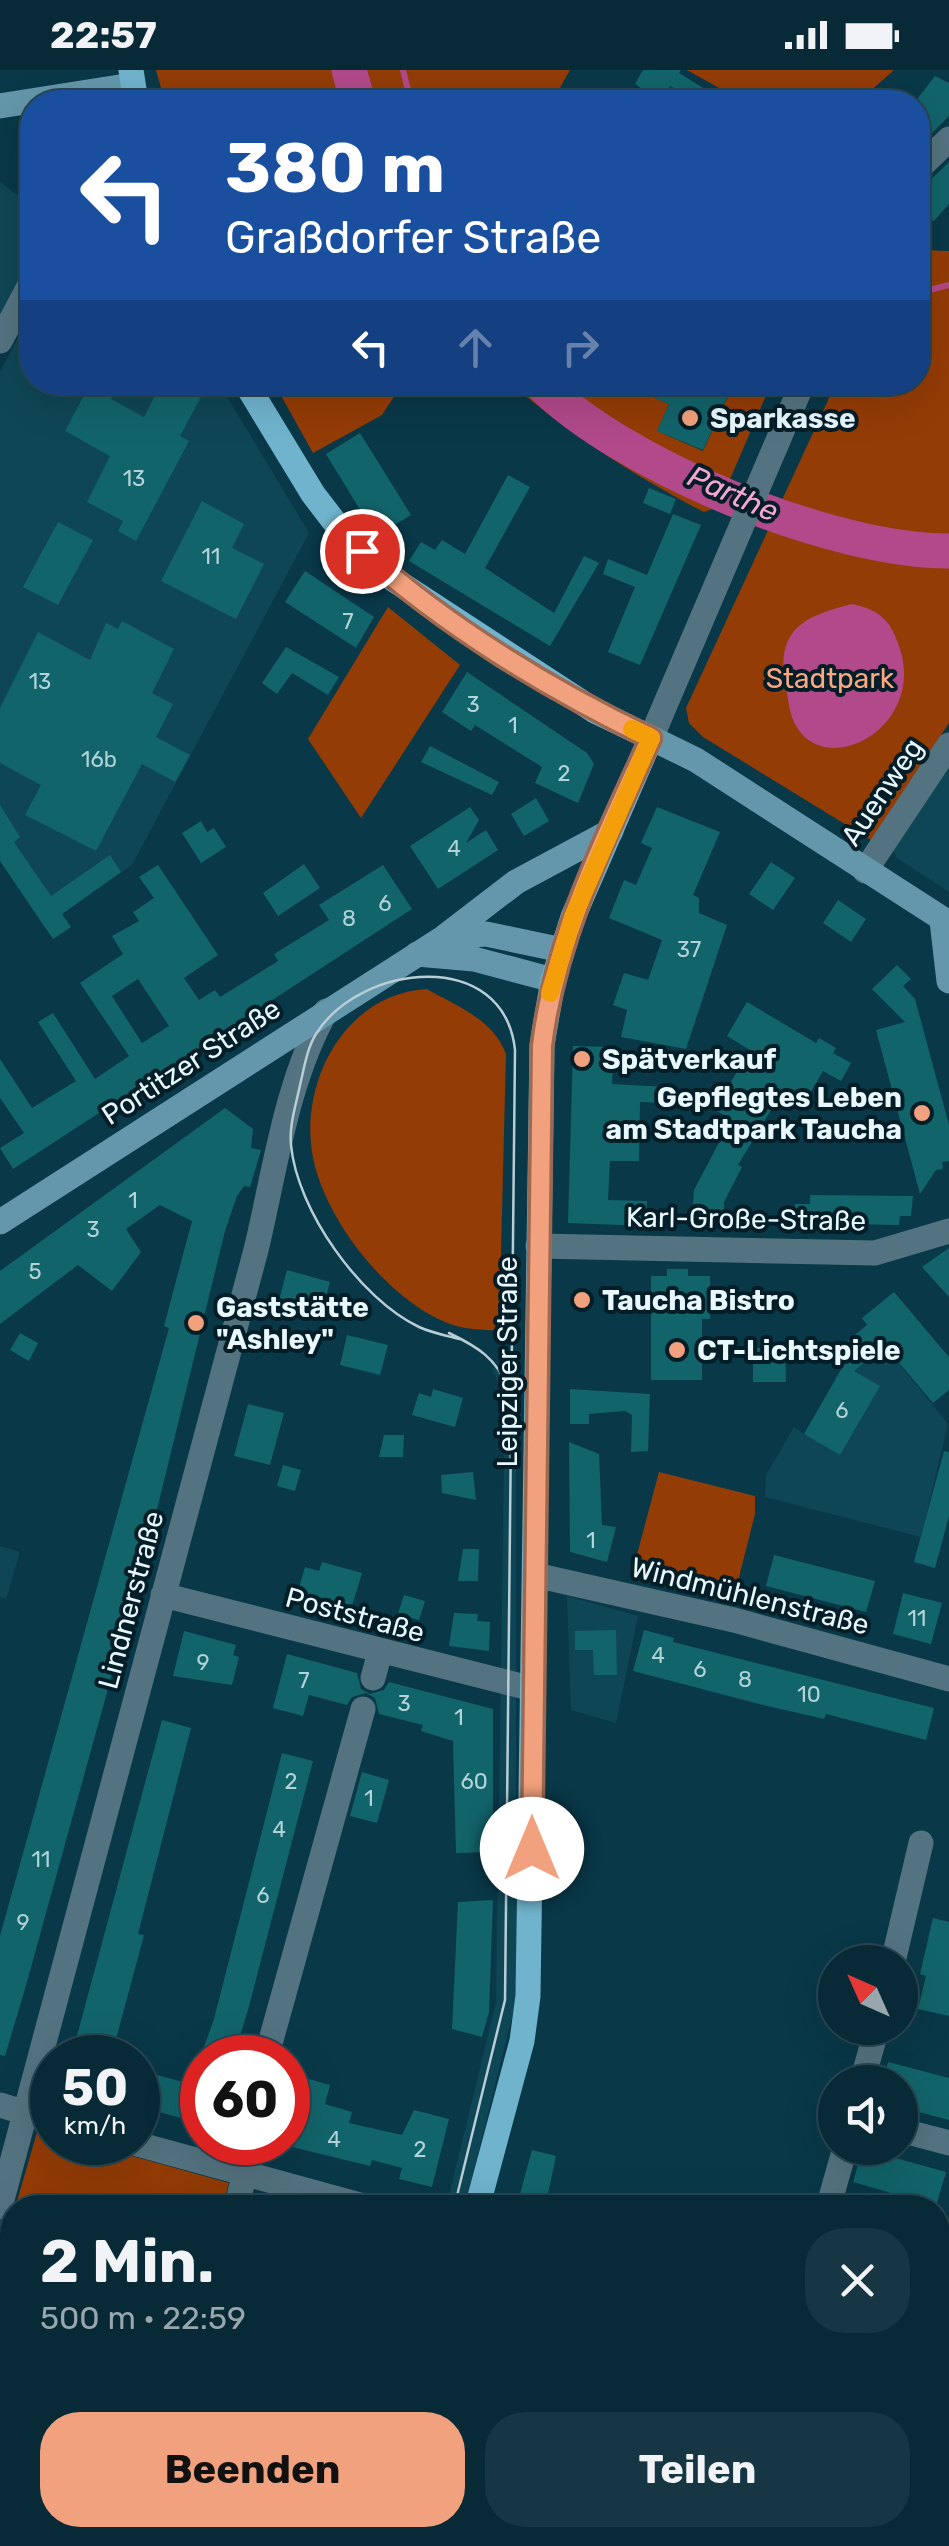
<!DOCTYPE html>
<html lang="de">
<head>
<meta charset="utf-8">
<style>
	:root { --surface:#072a36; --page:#153642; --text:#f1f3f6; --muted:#98a7ad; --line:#284651; --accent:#f1a17d }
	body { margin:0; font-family:Rubik,sans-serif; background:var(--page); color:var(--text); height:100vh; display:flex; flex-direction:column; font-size:38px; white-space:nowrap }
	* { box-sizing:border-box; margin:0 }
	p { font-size:32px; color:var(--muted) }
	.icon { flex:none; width:55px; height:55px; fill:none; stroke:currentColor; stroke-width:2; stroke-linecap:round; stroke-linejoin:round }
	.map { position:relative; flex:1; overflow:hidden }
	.panel { position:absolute; left:0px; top:2125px; width:950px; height:352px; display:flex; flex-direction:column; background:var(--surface); border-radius:40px 40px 0 0; box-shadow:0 10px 40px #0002,0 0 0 2px var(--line) }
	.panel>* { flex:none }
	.guide { position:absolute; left:20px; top:20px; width:910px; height:305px; border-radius:40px; box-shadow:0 10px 40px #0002,0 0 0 2px var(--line); background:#1a4fa0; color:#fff; overflow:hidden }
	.needle { width:65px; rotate:315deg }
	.controls { position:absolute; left:818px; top:1875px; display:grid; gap:20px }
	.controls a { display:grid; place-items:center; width:100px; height:100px; border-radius:50%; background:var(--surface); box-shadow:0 10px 40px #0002,0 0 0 2px var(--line); font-size:50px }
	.speed { position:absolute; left:30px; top:1965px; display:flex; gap:20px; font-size:50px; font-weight:700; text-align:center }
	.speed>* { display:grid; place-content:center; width:130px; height:130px; border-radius:50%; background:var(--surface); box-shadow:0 10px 40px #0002,0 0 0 2px var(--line); line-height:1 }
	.speed small { font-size:25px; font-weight:400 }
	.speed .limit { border:15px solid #d22; background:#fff; color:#111 }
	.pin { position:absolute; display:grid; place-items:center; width:85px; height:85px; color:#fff; margin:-42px; border:5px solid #fff; border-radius:50%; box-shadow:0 2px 10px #0007 }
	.me { position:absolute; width:110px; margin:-55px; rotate:0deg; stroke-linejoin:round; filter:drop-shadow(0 0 8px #0008) }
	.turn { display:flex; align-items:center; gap:35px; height:210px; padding:0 40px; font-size:45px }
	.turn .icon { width:130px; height:130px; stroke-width:2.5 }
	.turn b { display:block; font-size:70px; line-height:85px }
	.lanes { display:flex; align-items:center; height:95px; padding:0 40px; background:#0003; justify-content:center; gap:50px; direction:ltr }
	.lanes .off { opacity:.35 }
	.round { display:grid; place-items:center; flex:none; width:105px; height:105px; border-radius:40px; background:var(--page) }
	.summary { display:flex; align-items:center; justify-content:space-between; height:170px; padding:0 40px }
	h1 { font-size:60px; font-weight:700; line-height:75px }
	.primary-button { display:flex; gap:20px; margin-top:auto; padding:20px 40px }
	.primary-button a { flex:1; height:115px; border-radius:40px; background:var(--accent); color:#111; font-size:40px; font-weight:700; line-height:115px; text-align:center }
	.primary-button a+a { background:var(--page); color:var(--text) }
	.status { display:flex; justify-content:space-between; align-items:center; height:70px; padding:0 50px; background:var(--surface); direction:ltr }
	.status svg { height:28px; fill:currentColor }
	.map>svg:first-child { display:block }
	.built { fill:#0f4656 }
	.green { fill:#943c06 }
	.water { fill:#b1498a }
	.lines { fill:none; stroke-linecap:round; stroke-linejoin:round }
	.stream { stroke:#b1498a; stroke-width:6 }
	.river { stroke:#b1498a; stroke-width:35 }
	.building { fill:#12646b; fill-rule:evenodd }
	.street { stroke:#547380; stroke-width:25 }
	.secondary { stroke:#6497ab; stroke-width:25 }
	.primary { stroke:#70b3cd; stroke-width:25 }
	.tram { stroke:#b7ced6; stroke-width:2.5 }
	.route-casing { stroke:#9d6951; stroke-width:25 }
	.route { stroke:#f1a17d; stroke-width:18 }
	.slow { stroke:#f59e0b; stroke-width:18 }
	.poi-dot { fill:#f1a17d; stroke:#041e27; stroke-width:4 }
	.labels { text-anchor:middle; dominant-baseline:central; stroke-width:8; stroke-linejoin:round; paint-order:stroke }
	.number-label { font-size:22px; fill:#b2d3d9 }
	.poi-label { font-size:28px; font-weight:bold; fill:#e8f8fe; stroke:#041e27; text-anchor:start }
	.park-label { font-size:28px; fill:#fba882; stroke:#041e27 }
	.street-label { font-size:28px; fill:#e8f8fe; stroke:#041e27 }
	.water-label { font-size:30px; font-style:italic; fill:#f7a6d4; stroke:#041e27 }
</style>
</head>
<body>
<div class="status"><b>22:57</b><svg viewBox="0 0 49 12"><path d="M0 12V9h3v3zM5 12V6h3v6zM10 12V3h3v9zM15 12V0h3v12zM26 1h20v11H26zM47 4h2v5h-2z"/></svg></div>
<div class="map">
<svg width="949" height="2476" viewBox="0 0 949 2476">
	<rect width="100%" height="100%" fill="#093848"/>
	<!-- built -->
	<path class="built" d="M 0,112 L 32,136 L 32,188 L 0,249 Z
		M 32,241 L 32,312 L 219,313 L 309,463 L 132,795 L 44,857 L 0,790 L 0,302 Z
		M 949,694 L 949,822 L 897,788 L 893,780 Z
		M 885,1276 L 948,1354 L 921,1467 L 765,1427 L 766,1405 L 794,1357 L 804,1364 L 843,1295 L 857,1299 Z
		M 492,1298 L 516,1298 L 516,1930 L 465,2137 L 446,2138 L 496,1932 L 505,1331 Z
		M 0,1476 L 20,1482 L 6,1529 L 0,1527 Z
		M 567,1526 L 638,1546 L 616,1653 L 571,1640 Z
		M 0,2283 L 12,2287 L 12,2465 L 152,2465 L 150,2472 L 163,2476 L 0,2476 Z"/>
	<!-- green -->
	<path class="green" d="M 156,0 L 339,0 L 348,32 L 165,32 Z
		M 341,0 L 570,0 L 552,32 L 353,32 Z
		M 687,0 L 894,0 L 858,32 L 744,32 Z
		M 918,180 L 949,181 L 949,653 L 871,770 L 703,667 L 689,653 L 686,638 L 836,313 L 918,312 Z
		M 274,313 L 403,313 L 382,345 L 313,383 Z
		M 510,313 L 661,313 L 655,328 L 669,334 L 657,361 L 703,381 L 734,313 L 771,314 L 718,437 L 704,442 C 633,405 571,365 510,313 Z
		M 388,537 L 460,595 L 361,748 L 308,669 Z
		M 427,919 C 458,937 493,949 506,984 L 499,1261 C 484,1259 466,1260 453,1255 C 388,1233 317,1142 311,1074 C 304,1001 351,923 427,919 Z
		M 659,1402 L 755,1426 L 755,1444 L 736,1519 L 721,1516 L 716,1530 L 631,1507 Z
		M 38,2059 L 52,2063 L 52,2072 L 85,2073 L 229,2113 L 222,2137 L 15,2138 Z
		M 12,2147 L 12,2268 L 0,2264 L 0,2191 Z
		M 576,2465 L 937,2465 L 934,2476 L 618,2476 Z"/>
	<!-- water -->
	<path class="water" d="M 852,534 C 879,540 890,549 899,576 C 928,658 823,713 794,652 C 789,641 788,626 785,614 C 776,559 804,546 852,534 Z"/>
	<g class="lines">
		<!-- stream -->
		<path class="stream" d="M 403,0 L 411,32
			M 918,223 L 949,215"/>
		<!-- river -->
		<path class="river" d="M 349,0 L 358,32
			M 539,312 C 622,396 831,481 949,481"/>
	</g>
	<!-- building -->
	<path class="building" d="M 643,0 L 681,0 L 679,3 L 726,32 L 697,32 L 670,16 L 660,31 L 635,14 Z
		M 935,6 L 949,13 L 949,46 L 918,77 L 918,28 Z
		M 949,92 L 949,134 L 934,151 L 918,146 L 918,122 Z
		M 91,312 L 120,312 L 111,329 L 144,347 L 162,312 L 209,312 L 180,366 L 189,371 L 136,471 L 118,461 L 123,451 L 87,432 L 110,386 L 65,361 Z
		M 661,312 L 734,312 L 703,380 L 657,361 L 669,334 L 655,328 Z
		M 360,363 L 411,445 L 376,466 L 326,384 Z
		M 508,405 L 530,417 L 485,498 L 554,543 L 584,486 L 599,493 L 550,576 L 409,491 L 421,472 L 435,480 L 442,470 L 465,484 Z
		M 649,418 L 676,429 L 670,444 L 643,433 Z
		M 202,431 L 244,454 L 232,478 L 264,494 L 236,549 L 161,511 Z
		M 673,444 L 701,455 L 640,595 L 608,582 L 635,517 L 603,504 L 608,489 L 647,505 Z
		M 58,452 L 93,470 L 58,535 L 23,517 Z
		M 305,501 L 374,547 L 356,578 L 285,532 Z
		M 122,551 L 174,579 L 152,623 L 173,634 L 156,667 L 190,685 L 175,712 L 142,694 L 96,781 L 25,745 L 41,715 L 0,693 L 0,638 L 38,562 L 90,590 L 106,553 L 118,559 Z
		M 286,577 L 339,607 L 328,625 L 292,603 L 277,624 L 262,613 Z
		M 467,602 L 587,683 L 594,694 L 578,733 L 535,713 L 542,697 L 475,655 L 471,661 L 442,642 Z
		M 430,676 L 499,712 L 492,725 L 421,692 Z
		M 536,728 L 549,751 L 524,766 L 511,744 Z
		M 0,735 L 20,767 L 14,772 L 51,826 L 110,785 L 121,802 L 62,844 L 71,857 L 53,869 L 0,791 Z
		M 470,737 L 479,750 L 466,773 L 486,760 L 498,780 L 438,819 L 410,776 Z
		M 657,737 L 720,762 L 693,825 L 699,828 L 699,843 L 727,855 L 686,979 L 621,967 L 627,940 L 613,935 L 624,903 L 648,910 L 662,870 L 609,848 L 624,810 L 636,815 L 652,778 L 641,773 Z
		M 201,751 L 207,762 L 214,758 L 226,777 L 201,793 L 182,763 Z
		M 771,792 L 795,808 L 773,840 L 749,824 Z
		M 304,794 L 320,818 L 278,846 L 263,823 Z
		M 158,795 L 218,885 L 184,908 L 199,930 L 215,920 L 220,927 L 278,891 L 274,884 L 329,850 L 319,835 L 383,795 L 412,839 L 13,1099 L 0,1078 L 24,1063 L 0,1028 L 0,989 L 32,1038 L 76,1011 L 38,952 L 53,943 L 95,1009 L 129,986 L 80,913 L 123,884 L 112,866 L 139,851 L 133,842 L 154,828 L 139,807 ZM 138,909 L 169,956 L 142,973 L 112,926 Z
		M 838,830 L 866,849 L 851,872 L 823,853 Z
		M 897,895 L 911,909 L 903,916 L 915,929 L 949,1055 L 949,1091 L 942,1092 L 943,1099 L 936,1100 L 920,1124 L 876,960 L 905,952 L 872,919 Z
		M 747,932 L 816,973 L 819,968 L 836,978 L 833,983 L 851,993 L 841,1011 L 823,1001 L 805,1032 L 783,1020 L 738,1095 L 742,1097 L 724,1132 L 724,1151 L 692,1152 L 694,1120 L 724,1063 L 718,1061 L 727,1046 L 714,1040 L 750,980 L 727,966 Z
		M 573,976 L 614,977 L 612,1014 L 667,1017 L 666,1033 L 640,1032 L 639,1091 L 610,1091 L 608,1130 L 647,1131 L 646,1156 L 568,1153 Z
		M 225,1038 L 253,1059 L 251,1078 L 261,1080 L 250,1117 L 244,1116 L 237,1126 L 225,1161 L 153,1456 L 25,1919 L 5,1986 L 0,1985 L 0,1866 L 169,1258 L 164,1256 L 192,1151 L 160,1135 L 126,1159 L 141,1182 L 112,1221 L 78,1195 L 0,1254 L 0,1201 Z
		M 810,1125 L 913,1126 L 911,1146 L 900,1146 L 899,1155 L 795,1153 L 795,1134 L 810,1134 Z
		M 949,1178 L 949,1227 L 922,1197 Z
		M 667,1199 L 688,1199 L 688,1206 L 710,1206 L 710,1249 L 702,1249 L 702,1310 L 651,1310 L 651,1206 L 667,1206 Z
		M 287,1200 L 330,1212 L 321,1246 L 278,1234 Z
		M 894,1222 L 949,1287 L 949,1320 L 933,1333 L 885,1276 L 854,1301 L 880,1316 L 840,1385 L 804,1364 L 848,1288 L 839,1278 L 867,1255 L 862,1248 Z
		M 20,1263 L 38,1273 L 29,1291 L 10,1280 Z
		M 347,1265 L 388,1275 L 380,1305 L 340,1295 Z
		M 753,1278 L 785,1278 L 786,1312 L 753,1312 Z
		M 433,1319 L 463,1328 L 455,1357 L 412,1345 L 419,1323 L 431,1327 Z
		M 570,1319 L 650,1324 L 648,1381 L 631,1382 L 632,1345 L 625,1341 L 589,1344 L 589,1354 L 570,1354 Z
		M 248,1334 L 284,1343 L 270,1395 L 234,1386 Z
		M 384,1365 L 404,1365 L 403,1387 L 379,1387 Z
		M 569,1372 L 599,1384 L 602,1455 L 616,1457 L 607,1492 L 570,1482 Z
		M 944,1381 L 949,1382 L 949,1446 L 935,1498 L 914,1492 Z
		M 283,1395 L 301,1400 L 295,1421 L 277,1416 Z
		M 473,1402 L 476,1430 L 442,1423 L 441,1405 Z
		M 463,1479 L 479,1479 L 478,1511 L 458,1511 Z
		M 774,1485 L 875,1511 L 866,1542 L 766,1516 Z
		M 322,1492 L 362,1503 L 352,1536 L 298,1521 L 305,1497 L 319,1501 Z
		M 903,1523 L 942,1533 L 931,1574 L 893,1564 Z
		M 404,1525 L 425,1531 L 419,1550 L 398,1544 Z
		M 454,1543 L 478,1544 L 477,1551 L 490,1552 L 489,1581 L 449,1576 Z
		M 616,1560 L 617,1605 L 594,1605 L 593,1580 L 575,1580 L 575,1561 Z
		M 644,1560 L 674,1568 L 673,1572 L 934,1638 L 926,1670 L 826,1644 L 824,1649 L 759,1634 L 633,1601 Z
		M 184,1561 L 236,1575 L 233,1585 L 239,1587 L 232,1615 L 173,1606 Z
		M 287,1584 L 357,1603 L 361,1619 L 370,1624 L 384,1620 L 389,1612 L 493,1639 L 493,1782 L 456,1783 L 453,1671 L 421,1661 L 423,1655 L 379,1644 L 375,1628 L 366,1623 L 352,1627 L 347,1635 L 309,1625 L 303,1646 L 273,1638 Z
		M 162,1650 L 191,1658 L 138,1864 L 144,1865 L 111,1988 L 71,1988 Z
		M 282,1683 L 313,1691 L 248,1940 L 233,1988 L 200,1988 L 214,1949 Z
		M 362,1702 L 389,1710 L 377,1753 L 350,1746 Z
		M 493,1830 L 489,1942 L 482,1967 L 452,1959 L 458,1832 Z
		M 933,1848 L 949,1852 L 949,1946 L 918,1939 L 926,1906 L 920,1904 Z
		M 888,1992 L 949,2008 L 949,2050 L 900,2037 L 900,2012 L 882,2012 Z
		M 138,2000 L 202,2017 L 202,2054 L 138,2036 Z
		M 295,2005 L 330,2015 L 325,2034 L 352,2042 L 349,2053 L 402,2065 L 414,2040 L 449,2049 L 432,2117 L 399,2109 L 402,2098 L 372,2090 L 370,2096 L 288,2076 L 288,2037 Z
		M 863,2079 L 946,2102 L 936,2136 L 853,2112 Z
		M 532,2080 L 556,2086 L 545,2138 L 516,2138 Z"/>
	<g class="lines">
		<!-- street -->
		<path class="street" d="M 918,99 L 949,69
			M 0,271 L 32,211
			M 651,668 L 803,312
			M 865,801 L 949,675
			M 538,1176 L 875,1183 L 949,1161
			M 535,1505 L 734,1550 L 949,1609
			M 163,1525 L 533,1619
			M 373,1608 L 380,1582
			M 893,1892 L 921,1773
			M 266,1988 L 363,1639
			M 862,2012 L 877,1958
			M 0,2035 L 52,2051
			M 900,2060 L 949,2073
			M 130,2072 L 371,2138
			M 235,2100 L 242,2072
			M 0,2137 L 256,1180 C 275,1101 286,1012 326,941
			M 236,2138 L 245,2103
			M 828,2138 L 845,2078
			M 938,2314 L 949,2317
			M 149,2476 L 152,2465"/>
		<!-- secondary -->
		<path class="secondary" d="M 0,36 L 132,15
			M 651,668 L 696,690 L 949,853
			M 942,851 L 949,911
			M 445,867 L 486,864 L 562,880
			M 417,884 L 474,889 L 553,910
			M 0,1152 L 443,868 L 516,812 L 611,761"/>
		<!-- primary -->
		<path class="primary" d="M 131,0 L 136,32
			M 245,312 L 313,424 L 346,467 L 393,509 L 595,641 L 651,668 L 573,847 L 553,910 L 542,975 L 528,1926 L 522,1971 L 477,2138
			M 387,2476 L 390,2465"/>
		<!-- tram -->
		<path class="tram" d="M 449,1263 C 478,1277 496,1288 509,1319
			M 454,2138 L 505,1930 L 515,980 C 504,877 360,893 316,964 C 307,978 304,999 300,1015 C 296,1035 289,1055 291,1075 C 297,1140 360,1229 419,1257 C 432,1263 448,1266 463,1270
			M 363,2476 L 366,2465"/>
	</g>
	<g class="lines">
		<defs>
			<path id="route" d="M 362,481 C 446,556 550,620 651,668 C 606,767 555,867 542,976 L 532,1779"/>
		</defs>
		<!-- route casing -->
		<use href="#route" class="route-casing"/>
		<!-- route -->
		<use href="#route" class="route"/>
		<!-- slow -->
		<path class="slow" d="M 550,923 L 573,847 L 651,668 L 632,659"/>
	</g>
	<!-- markers -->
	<g class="poi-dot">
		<circle cx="690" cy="348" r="10"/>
		<circle cx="582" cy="989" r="10"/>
		<circle cx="922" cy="1043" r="10"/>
		<circle cx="582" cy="1230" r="10"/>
		<circle cx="196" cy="1253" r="10"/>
		<circle cx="677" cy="1280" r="10"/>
	</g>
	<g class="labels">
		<!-- number labels -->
		<g class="number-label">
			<text x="134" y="408">13</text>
			<text x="211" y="486">11</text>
			<text x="348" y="551">7</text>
			<text x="40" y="611">13</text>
			<text x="473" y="634">3</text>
			<text x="513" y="655">1</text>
			<text x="99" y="689">16b</text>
			<text x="564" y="703">2</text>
			<text x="454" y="778">4</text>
			<text x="385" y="833">6</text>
			<text x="349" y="848">8</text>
			<text x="689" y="879">37</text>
			<text x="133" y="1130">1</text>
			<text x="93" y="1159">3</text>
			<text x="35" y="1201">5</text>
			<text x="842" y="1340">6</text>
			<text x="591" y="1470">1</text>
			<text x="917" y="1548">11</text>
			<text x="658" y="1585">4</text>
			<text x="203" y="1592">9</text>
			<text x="700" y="1599">6</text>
			<text x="745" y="1609">8</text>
			<text x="304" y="1610">7</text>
			<text x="809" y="1624">10</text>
			<text x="404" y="1633">3</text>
			<text x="459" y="1647">1</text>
			<text x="291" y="1711">2</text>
			<text x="474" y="1711">60</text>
			<text x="369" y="1728">1</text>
			<text x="279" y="1759">4</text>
			<text x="41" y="1789">11</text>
			<text x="263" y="1825">6</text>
			<text x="23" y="1852">9</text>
			<text x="334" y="2069">4</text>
			<text x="420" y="2079">2</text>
		</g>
		<!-- poi labels -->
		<g class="poi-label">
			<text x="710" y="348">Sparkasse</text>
			<text x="602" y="989">Spätverkauf</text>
			<text x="902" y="1027" text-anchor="end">Gepflegtes Leben<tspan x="902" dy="32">am Stadtpark Taucha</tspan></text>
			<text x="602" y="1230">Taucha Bistro</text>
			<text x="216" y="1237">Gaststätte<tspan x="216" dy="32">"Ashley"</tspan></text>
			<text x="697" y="1280">CT-Lichtspiele</text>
		</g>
		<!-- park labels -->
		<g class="park-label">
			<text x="830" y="608">Stadtpark</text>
		</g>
		<!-- street labels -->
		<g class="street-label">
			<text transform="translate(882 722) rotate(-56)">Auenweg</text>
			<text transform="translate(191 992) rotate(-33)">Portitzer Straße</text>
			<text transform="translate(746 1149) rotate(1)">Karl-Große-Straße</text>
			<text transform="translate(507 1292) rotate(-90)">Leipziger Straße</text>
			<text transform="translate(750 1526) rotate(14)">Windmühlenstraße</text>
			<text transform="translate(131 1530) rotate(-75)">Lindnerstraße</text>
			<text transform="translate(355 1545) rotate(15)">Poststraße</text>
		</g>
		<!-- water labels -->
		<g class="water-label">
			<text transform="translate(733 424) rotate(24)">Parthe</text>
		</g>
	</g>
</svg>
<div class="controls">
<a><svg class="needle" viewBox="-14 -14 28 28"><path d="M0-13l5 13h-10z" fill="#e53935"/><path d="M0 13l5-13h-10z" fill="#98a7ad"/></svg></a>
<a><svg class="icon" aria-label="sound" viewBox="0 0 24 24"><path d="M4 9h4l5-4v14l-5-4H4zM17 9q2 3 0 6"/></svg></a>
</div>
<div class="speed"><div>50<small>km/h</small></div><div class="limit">60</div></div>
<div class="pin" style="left:362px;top:481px;background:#d93025"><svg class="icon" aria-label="arrive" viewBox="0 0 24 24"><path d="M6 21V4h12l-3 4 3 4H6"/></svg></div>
<svg class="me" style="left:532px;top:1779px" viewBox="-20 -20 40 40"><circle r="19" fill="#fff"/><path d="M0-13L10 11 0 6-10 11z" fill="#f1a17d"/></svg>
<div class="guide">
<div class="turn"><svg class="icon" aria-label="left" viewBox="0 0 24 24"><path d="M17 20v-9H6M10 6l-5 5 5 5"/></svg><div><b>380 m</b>Graßdorfer Straße</div></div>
<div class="lanes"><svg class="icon" aria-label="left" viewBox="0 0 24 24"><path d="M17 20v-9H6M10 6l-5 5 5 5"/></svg><svg class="icon off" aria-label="ahead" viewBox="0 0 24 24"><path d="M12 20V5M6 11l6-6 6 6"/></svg><svg class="icon off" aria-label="right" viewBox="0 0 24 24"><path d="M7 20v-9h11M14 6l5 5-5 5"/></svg></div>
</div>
<section class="panel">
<div class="summary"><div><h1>2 Min.</h1><p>500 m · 22:59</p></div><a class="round"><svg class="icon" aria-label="close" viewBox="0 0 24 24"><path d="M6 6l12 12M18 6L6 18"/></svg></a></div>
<div class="primary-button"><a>Beenden</a><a>Teilen</a></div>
</section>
</div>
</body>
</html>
